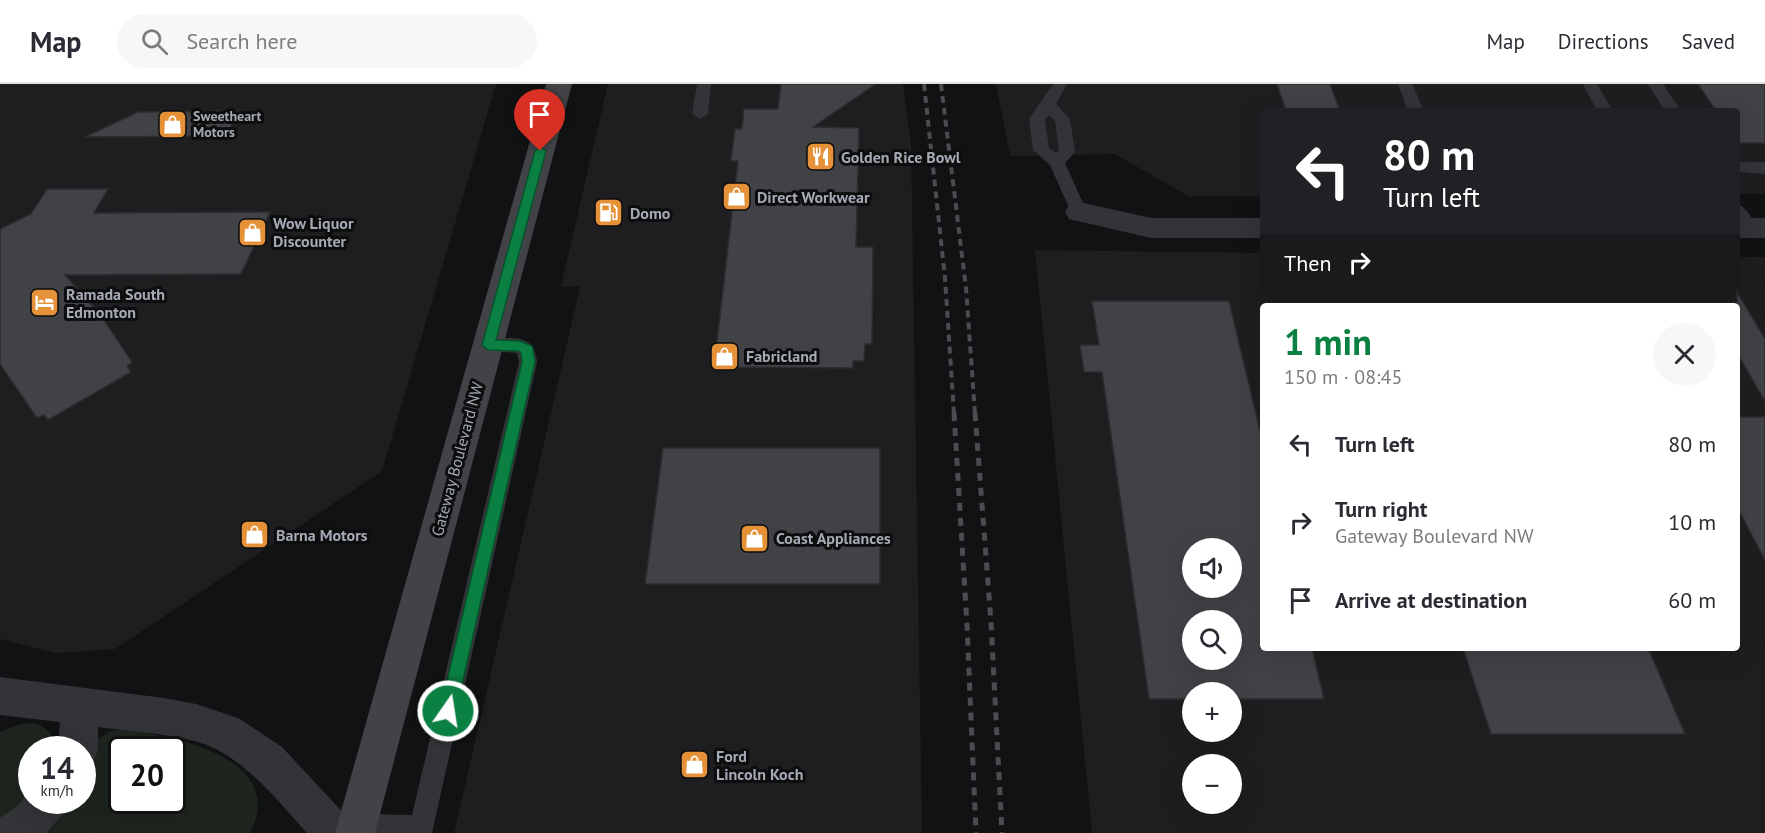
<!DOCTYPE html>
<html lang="en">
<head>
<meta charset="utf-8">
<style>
	:root { --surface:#fff; --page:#f7f7f7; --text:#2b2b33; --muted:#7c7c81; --line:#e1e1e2; --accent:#0b8043 }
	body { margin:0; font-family:"PT Sans",sans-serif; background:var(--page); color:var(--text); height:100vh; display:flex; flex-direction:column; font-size:22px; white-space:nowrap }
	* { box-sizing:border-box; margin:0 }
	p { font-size:20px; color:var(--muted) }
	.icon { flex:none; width:33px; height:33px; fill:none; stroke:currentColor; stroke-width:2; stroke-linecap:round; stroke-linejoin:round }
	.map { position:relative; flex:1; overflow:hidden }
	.sheet { position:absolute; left:1260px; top:219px; width:480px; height:348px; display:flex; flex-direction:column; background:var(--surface); border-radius:6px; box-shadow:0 6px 24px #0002 }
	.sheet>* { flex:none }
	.hud { position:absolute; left:1260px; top:24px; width:480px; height:183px; border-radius:6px; box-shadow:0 6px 24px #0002; background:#202124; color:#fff; overflow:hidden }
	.fabs { position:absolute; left:1182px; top:454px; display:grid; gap:12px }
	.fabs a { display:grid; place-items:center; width:60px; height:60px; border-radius:50%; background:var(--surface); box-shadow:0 6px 24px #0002; font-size:30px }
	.speed { position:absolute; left:18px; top:652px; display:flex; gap:12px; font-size:30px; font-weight:700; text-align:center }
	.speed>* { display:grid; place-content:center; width:78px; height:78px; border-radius:50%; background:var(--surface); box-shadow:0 6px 24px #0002; line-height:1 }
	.speed small { font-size:15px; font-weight:400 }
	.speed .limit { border:3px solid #111; border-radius:9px; background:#fff; color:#111 }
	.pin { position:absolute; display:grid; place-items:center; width:51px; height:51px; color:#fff; margin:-62px -26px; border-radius:50% 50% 50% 0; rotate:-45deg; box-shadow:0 0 6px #0007 }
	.pin .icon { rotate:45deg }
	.me { position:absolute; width:66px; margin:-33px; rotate:13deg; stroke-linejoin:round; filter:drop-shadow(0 0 4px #0008) }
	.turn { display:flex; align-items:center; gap:21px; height:126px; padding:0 24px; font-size:27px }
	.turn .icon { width:78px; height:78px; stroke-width:2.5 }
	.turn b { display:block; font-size:42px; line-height:51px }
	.then { display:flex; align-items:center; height:57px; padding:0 24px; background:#0003; gap:12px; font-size:22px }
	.round { display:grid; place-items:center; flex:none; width:63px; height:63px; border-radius:32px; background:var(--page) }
	.head { display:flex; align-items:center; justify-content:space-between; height:102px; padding:0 24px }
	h1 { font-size:36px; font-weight:800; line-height:45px; color:var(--accent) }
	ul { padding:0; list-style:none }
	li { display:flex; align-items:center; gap:18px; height:78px; padding:0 24px }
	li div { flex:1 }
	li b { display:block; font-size:22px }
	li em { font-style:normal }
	header { display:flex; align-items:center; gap:36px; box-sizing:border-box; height:84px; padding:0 30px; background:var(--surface); border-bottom:2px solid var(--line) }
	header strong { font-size:28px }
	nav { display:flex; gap:33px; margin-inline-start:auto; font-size:21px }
	.search { width:420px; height:54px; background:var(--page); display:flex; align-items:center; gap:15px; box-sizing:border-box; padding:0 21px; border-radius:33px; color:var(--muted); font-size:22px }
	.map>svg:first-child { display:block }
	.built { fill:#1e1e20; fill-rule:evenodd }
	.green { fill:#1e251e; fill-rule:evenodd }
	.building { fill:#414246; stroke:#2c2c2f; stroke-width:1.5; fill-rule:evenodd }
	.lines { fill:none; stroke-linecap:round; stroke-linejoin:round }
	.lane { fill:#333438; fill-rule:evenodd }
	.street { fill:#333438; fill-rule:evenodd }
	.secondary { fill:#414347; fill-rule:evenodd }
	.rail-far1 { stroke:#4a4c50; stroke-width:4; stroke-dasharray:7 5; stroke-linecap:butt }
	.rail { stroke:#4a4c50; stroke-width:5; stroke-dasharray:8 7; stroke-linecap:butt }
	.route { fill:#0b8043; stroke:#07532c; stroke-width:1.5 }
	.labels { text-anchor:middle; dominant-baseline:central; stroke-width:6; stroke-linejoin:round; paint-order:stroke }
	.far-poi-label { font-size:14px; font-weight:bold; fill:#a4aab3; stroke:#0d0d0e; text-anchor:start }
	.poi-label { font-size:16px; font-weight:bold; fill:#a4aab3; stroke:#0d0d0e; text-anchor:start }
	.street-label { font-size:16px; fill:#a4aab3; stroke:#0d0d0e }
</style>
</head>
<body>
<header>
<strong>Map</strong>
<div class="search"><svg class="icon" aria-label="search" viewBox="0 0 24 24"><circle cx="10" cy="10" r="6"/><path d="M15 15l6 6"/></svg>Search here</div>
<nav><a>Map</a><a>Directions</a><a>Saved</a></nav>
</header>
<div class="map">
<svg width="1765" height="749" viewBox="0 0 1765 749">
	<rect width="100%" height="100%" fill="#111213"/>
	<!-- built -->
	<path class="built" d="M 0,0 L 496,0 L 382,387 L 115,565 L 55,569 L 0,555 Z
		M 608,0 L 903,0 L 911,59 L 922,749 L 454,749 L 580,203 L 561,202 Z
		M 996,0 L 1765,0 L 1765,110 L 1737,110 L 1737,27 L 1263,27 L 1263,112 L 1188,112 L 1115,70 L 1010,72 Z
		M 1035,166 L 1263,169 L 1263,204 L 1737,204 L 1737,173 L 1765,173 L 1765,749 L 1092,749 ZM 1263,222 L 1737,222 L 1737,564 L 1263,564 ZM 1192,465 L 1232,465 L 1232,504 L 1192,504 ZM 1192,537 L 1232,537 L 1232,576 L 1192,576 ZM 1192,609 L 1232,609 L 1232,648 L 1192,648 ZM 1192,681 L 1232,681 L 1232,720 L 1192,720 Z"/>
	<!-- green -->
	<path class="green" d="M 35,639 C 48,644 55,651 54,666 L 32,666 L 31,712 L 0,742 L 0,648 L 21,640 Z
		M 120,645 C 170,652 289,672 250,749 L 37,749 L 62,717 L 82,717 C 83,707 80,694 83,684 C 87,665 100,647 120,645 ZM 122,666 L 172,666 L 172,717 L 122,717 Z"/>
	<!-- building -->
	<path class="building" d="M 781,0 L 876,0 L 813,43 L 859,44 L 856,163 L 873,163 L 872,260 L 865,260 L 864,277 L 853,277 L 853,284 L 714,283 L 738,77 L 731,77 L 735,45 L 742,45 L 744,25 L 778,25 Z
		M 1277,0 L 1330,0 L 1340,27 L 1286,27 Z
		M 1698,0 L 1765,0 L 1765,59 L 1737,59 L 1737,27 L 1716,27 Z
		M 239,27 L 226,52 L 85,53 L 138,28 Z
		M 47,105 L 108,105 L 94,129 L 270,128 L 241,190 L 65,191 L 100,230 L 132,278 L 127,282 L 131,288 L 48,336 L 44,331 L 37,334 L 0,280 L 0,145 L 31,130 Z
		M 1737,208 L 1765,255 L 1765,317 L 1737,269 Z
		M 1092,217 L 1229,217 L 1263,359 L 1263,564 L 1312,564 L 1324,615 L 1232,615 L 1232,609 L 1192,609 L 1192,615 L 1149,615 L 1102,288 L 1084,288 L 1080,261 L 1099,261 ZM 1192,465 L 1232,465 L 1232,504 L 1192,504 ZM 1192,537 L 1232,537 L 1232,576 L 1192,576 Z
		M 1737,333 L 1765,333 L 1765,476 L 1737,423 Z
		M 663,364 L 880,364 L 880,500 L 645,500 Z
		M 1463,564 L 1648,564 L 1685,650 L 1491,650 Z"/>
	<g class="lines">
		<!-- lane -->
		<path class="lane" d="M 697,0 L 711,0 L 708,30 L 700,35 L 692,30 Z
			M 1053,0 L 1067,0 L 1056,20 L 1070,35 L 1075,68 L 1065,79 L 1087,128 L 1085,132 L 1073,132 L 1071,128 L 1050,81 L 1033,66 L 1029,35 ZM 1049,31 L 1055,37 L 1059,67 L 1056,69 L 1049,64 L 1045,36 Z
			M 1398,0 L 1412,0 L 1424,27 L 1408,27 Z
			M 1583,0 L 1597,0 L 1613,27 L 1597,27 Z
			M 1648,0 L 1663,0 L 1681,27 L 1665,27 Z
			M 1737,78 L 1765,78 L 1765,90 L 1737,88 Z
			M 1737,120 C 1747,123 1752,135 1757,144 L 1755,148 L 1743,148 L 1737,139 Z
			M 488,254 C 511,255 535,248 537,278 L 432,749 L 348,749 L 345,742 L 348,733 L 357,730 L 412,731 L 519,278 L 517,269 L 482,266 L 479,261 L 482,256 Z"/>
		<!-- street -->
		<path class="street" d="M 1079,118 L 1151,134 L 1263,134 L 1263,154 L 1151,154 L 1069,135 L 1065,128 L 1069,121 Z
			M 1737,134 L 1765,134 L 1765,154 L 1737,154 Z
			M 0,593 L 164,614 L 196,620 L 226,630 L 240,635 L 282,663 L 349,735 L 355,749 L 307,749 C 279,718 253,685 216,665 C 187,650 132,648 98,643 L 98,666 L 92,680 L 82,684 L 82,666 L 58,666 L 60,638 L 0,631 Z
			M 32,705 L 32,717 L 68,717 L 62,731 L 46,749 L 0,749 L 0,734 L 16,723 Z"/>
		<!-- secondary -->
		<path class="secondary" d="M 546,0 L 572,0 L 375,749 L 335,749 Z"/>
		<!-- rail-far1 -->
		<path class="rail-far1" d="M 924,0 L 945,194 L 954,330
			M 941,0 L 966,204 L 975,330"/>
		<!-- rail -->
		<path class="rail" d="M 954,329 L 967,541 L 976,749
			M 975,329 L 991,538 L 1002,749"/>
	</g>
	<!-- route -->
	<path class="route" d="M 540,63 L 546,67 L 496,256 L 520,257 L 532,262 L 533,266 L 535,278 L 456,627 L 453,633 L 448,635 L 442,633 L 440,627 L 522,278 L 521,269 L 518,267 L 488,266 L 482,261 L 535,67 Z"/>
	<!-- icons -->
	<defs>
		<symbol id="shop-square" viewBox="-11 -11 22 22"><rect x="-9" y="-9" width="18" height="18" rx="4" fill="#e59138" stroke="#0d0d0e"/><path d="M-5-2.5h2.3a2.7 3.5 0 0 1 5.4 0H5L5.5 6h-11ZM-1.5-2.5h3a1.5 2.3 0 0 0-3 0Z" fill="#fff"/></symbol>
		<symbol id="restaurant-square" viewBox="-11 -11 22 22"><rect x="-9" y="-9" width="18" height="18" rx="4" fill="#e59138" stroke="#0d0d0e"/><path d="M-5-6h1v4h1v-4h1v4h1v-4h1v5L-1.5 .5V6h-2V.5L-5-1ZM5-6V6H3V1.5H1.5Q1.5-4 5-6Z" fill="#fff"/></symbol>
		<symbol id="fuel-square" viewBox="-11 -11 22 22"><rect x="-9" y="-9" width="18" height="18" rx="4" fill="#e59138" stroke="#0d0d0e"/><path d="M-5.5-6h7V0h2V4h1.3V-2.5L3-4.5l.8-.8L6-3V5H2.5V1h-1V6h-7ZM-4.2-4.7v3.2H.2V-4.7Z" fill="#fff"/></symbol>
		<symbol id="hotel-square" viewBox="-11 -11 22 22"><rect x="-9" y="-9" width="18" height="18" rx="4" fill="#e59138" stroke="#0d0d0e"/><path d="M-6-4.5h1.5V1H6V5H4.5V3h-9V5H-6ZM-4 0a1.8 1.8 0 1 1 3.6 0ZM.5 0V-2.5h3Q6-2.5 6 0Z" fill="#fff"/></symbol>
	</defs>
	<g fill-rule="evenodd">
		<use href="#shop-square" x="156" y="24" width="33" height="33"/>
		<use href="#restaurant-square" x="804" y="56" width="33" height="33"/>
		<use href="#shop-square" x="720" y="96" width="33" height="33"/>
		<use href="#fuel-square" x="592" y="112" width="33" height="33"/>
		<use href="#shop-square" x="236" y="132" width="33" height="33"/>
		<use href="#hotel-square" x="28" y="202" width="33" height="33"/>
		<use href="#shop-square" x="708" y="256" width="33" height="33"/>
		<use href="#shop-square" x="238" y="434" width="33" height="33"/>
		<use href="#shop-square" x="738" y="438" width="33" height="33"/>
		<use href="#shop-square" x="678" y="664" width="33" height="33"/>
	</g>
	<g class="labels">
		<!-- far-poi labels -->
		<g class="far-poi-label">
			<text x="193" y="32">Sweetheart<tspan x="193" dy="16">Motors</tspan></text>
		</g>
		<!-- poi labels -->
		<g class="poi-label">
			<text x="841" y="73">Golden Rice Bowl</text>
			<text x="757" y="113">Direct Workwear</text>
			<text x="630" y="129">Domo</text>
			<text x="273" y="139">Wow Liquor<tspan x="273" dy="18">Discounter</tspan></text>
			<text x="66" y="210">Ramada South<tspan x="66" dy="18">Edmonton</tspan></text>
			<text x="746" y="272">Fabricland</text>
			<text x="276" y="451">Barna Motors</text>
			<text x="776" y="454">Coast Appliances</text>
			<text x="716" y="672">Ford<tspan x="716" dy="18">Lincoln Koch</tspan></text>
		</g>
		<!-- street labels -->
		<g class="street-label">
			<text transform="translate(457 375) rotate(-75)">Gateway Boulevard NW</text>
		</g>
	</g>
</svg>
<div class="fabs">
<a><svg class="icon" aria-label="sound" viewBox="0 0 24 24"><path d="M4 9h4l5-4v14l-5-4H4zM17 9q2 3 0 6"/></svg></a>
<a><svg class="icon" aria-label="search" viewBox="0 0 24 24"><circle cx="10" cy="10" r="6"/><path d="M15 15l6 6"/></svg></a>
<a>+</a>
<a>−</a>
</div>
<div class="speed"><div>14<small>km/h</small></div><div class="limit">20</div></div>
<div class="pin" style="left:540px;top:67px;background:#d93025"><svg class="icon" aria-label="arrive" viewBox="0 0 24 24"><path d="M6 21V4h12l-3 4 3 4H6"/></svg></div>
<svg class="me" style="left:448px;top:627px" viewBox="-20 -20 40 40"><circle r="17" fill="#0b8043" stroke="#fff" stroke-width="3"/><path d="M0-11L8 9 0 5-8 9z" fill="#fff"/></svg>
<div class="hud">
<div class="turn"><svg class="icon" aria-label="left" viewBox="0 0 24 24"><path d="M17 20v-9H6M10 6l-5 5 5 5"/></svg><div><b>80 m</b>Turn left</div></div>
<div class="then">Then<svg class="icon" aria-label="right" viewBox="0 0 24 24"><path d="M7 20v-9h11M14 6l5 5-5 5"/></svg></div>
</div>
<section class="sheet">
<div class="head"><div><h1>1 min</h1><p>150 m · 08:45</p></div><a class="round"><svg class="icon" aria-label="close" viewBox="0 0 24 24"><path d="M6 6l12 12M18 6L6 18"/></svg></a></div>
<ul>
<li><svg class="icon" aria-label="left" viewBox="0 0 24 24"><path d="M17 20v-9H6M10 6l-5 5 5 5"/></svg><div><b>Turn left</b></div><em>80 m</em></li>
<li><svg class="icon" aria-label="right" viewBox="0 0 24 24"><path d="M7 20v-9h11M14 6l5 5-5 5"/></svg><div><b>Turn right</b><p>Gateway Boulevard NW</p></div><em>10 m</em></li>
<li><svg class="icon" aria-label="arrive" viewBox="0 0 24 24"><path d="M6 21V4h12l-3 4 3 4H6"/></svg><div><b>Arrive at destination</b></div><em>60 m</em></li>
</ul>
</section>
</div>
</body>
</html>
